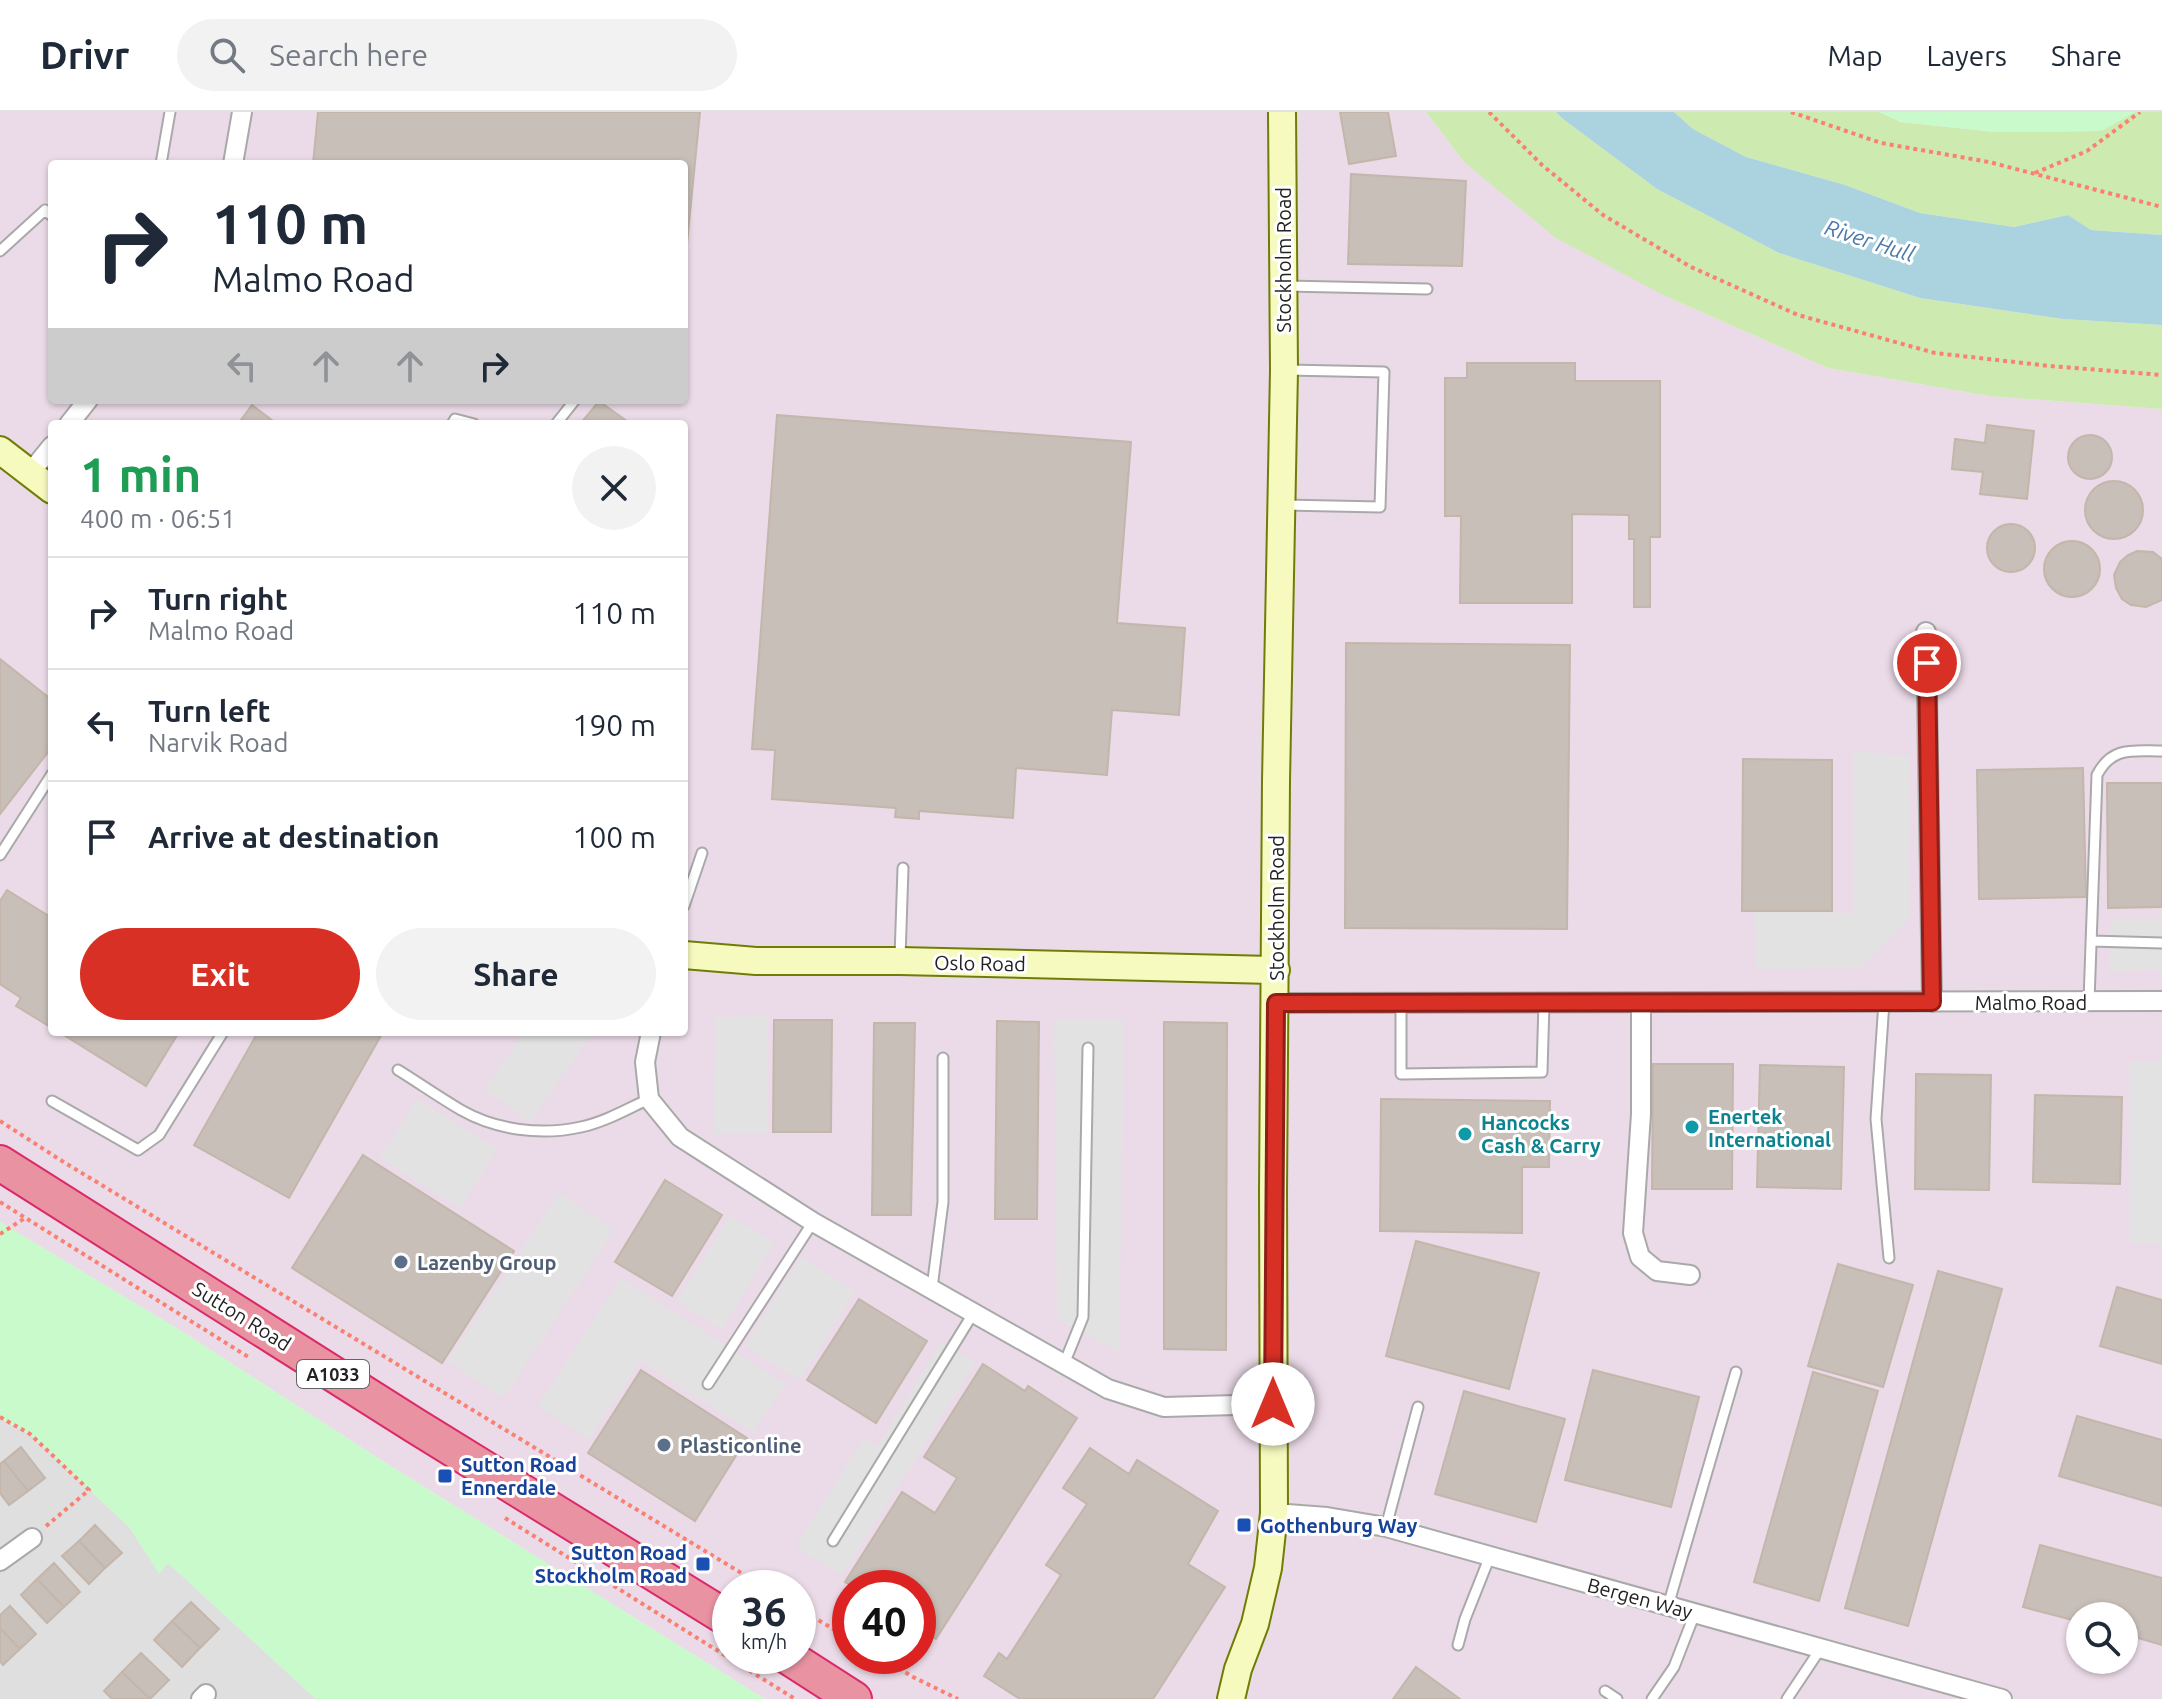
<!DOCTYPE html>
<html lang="en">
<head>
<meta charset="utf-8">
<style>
	:root { --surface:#fff; --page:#f2f2f3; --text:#1f2937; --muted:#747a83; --line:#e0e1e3; --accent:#d93025 }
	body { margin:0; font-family:Ubuntu,sans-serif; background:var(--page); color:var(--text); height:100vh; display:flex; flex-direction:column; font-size:30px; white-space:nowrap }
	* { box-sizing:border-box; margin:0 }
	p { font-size:26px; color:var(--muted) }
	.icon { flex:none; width:44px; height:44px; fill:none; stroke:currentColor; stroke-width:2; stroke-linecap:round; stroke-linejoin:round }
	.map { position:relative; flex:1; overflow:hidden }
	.sheet { position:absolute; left:48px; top:308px; width:640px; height:616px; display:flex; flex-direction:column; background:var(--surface); border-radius:8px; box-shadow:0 2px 6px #0004 }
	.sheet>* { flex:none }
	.guide { position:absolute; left:48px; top:48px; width:640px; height:244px; border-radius:8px; box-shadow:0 2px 6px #0004; background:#fff; color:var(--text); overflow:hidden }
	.tools { position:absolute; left:2066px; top:1490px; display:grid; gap:16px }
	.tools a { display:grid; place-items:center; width:72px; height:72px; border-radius:50%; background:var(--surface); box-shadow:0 2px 6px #0004; font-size:40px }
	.speed { position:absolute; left:712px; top:1458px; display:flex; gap:16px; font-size:40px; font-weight:700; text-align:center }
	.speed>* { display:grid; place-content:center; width:104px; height:104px; border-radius:50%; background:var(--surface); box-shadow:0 2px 6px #0004; line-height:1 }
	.speed small { font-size:20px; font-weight:400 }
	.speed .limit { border:12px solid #d22; background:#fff; color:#111 }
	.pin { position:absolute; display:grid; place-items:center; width:68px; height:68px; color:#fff; margin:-34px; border:4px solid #fff; border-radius:50%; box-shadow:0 2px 8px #0007 }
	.me { position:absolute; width:88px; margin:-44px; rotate:0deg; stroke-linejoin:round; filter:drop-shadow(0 0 6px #0008) }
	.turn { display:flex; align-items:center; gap:28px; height:168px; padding:0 32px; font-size:36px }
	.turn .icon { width:104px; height:104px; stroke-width:2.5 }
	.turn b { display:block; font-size:56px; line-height:68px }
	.lanes { display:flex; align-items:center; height:76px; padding:0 32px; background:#0003; justify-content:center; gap:40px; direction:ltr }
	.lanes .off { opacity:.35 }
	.round { display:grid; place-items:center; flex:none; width:84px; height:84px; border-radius:42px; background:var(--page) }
	.headline { display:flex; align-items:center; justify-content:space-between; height:136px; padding:0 32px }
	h1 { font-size:48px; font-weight:600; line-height:60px; color:#1e9e55 }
	.primary-button { display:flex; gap:16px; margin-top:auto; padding:16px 32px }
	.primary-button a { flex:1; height:92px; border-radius:48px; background:var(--accent); color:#fff; font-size:32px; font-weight:600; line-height:92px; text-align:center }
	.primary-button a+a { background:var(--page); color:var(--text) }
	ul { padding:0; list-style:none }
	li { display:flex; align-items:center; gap:24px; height:112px; padding:0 32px; border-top:2px solid var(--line) }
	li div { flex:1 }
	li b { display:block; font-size:30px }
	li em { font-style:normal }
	header { display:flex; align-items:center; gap:48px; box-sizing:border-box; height:112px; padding:0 40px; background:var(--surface); border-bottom:2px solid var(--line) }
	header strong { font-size:38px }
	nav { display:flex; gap:44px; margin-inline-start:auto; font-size:28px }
	.search { width:560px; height:72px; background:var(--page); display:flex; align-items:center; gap:20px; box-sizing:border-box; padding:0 28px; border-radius:44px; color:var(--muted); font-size:30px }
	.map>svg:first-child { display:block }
	.residential { fill:#e0dfdf }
	.industrial { fill:#ebdbe8; fill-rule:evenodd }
	.grass { fill:#cdebb0 }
	.park { fill:#c8facc }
	.parking { fill:#e2e2e2 }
	.water { fill:#aad3df }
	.building { fill:#c7bfb8; stroke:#c4b6ab; stroke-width:2 }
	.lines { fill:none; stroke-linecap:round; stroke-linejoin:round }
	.lane-casing { stroke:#a9a9a9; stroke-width:13 }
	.street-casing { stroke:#a9a9a9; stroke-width:22 }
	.secondary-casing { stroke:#707d05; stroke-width:30 }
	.highway-casing { stroke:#dc2a67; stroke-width:38 }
	.path { stroke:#fa8072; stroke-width:4; stroke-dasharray:4 4; stroke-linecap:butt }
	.lane { stroke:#fff; stroke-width:9 }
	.street { stroke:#fff; stroke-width:18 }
	.secondary { stroke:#f7fabf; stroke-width:26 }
	.highway { stroke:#e892a2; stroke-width:34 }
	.route-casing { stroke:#8d1f18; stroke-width:20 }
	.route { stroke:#d93025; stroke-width:14 }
	.culture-dot { fill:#0f9aa8; stroke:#fff; stroke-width:3 }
	.service-dot { fill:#5c6f8a; stroke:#fff; stroke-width:3 }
	.transit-dot { fill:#1a4fb4; stroke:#fff; stroke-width:3 }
	.labels { text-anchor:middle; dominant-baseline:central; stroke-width:6; stroke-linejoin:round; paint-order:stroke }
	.shield { fill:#fff; stroke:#646464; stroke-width:2 }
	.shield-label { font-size:18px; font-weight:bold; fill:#222 }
	.street-label { font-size:20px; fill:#222; stroke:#fff }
	.culture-label { font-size:20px; font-weight:bold; fill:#0d838f; stroke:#fff; text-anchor:start }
	.service-label { font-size:20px; font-weight:bold; fill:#4e5e75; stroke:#fff; text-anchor:start }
	.transit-label { font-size:20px; font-weight:bold; fill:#164399; stroke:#fff; text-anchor:start }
	.water-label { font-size:22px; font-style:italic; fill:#4a7aab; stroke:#fff }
</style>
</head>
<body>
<header>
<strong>Drivr</strong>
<div class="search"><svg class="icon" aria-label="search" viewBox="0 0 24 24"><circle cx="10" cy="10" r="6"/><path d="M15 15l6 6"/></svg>Search here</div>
<nav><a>Map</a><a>Layers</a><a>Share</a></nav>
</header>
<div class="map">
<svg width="2162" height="1587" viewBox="0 0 2162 1587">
	<rect width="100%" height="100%" fill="#f2efe9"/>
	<!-- residential -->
	<path class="residential" d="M 0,1306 L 31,1323 L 130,1416 L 159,1461 L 168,1451 L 316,1587 L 0,1587 Z"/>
	<!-- industrial -->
	<path class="industrial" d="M 0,0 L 1426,0 L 1464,50 L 1665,184 L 1828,256 L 1989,284 L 2162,297 L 2162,1587 L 765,1587 L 378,1346 L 183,1220 L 0,1110 ZM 52,52 L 684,52 L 684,288 L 52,288 ZM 52,312 L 684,312 L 684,920 L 52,920 ZM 730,1476 L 798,1476 L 798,1544 L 730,1544 ZM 850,1476 L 918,1476 L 918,1544 L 850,1544 ZM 2080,1504 L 2124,1504 L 2124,1548 L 2080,1548 Z"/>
	<!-- grass -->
	<path class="grass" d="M 1426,0 L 1556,0 L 1563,7 L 1657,77 L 1779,141 L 1920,186 L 2063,207 L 2162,213 L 2162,297 L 1989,284 L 1828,256 L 1665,184 L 1556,126 L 1464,50 Z
		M 1674,0 L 1879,0 L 1901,10 L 1995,20 L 2101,19 L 2135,0 L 2162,0 L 2162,123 L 2091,118 L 2068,103 L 2014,115 L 1920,101 L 1845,73 L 1746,45 L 1693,17 Z"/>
	<!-- park -->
	<path class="park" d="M 1880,0 L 2135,0 L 2101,19 L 1995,20 L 1901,10 Z
		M 0,1110 L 183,1220 L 378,1346 L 765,1587 L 316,1587 L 168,1451 L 159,1462 L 130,1416 L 31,1323 L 0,1306 Z"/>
	<!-- parking -->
	<path class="parking" d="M 1854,639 L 1910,644 L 1910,806 L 1861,855 L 1756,858 L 1754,799 L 1853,801 Z
		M 2111,807 L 2162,808 L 2162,858 L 2109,859 Z
		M 767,904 L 767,1022 L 714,1021 L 715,905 Z
		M 1054,907 L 1124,907 L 1119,1240 L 1057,1207 Z
		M 524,920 L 593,920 L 530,1010 L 484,977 Z
		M 2129,949 L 2162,949 L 2162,1132 L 2130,1132 Z
		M 417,987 L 497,1037 L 460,1096 L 380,1046 Z
		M 559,1081 L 614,1118 L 503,1286 L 448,1249 Z
		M 730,1104 L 774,1131 L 722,1217 L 677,1189 Z
		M 801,1145 L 855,1180 L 799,1268 L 745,1234 Z
		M 621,1166 L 785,1272 L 753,1321 L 640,1249 L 589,1327 L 538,1294 Z
		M 942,1230 L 975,1251 L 842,1464 L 796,1435 L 863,1327 L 877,1335 Z"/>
	<!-- water -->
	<path class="water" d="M 1556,0 L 1674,0 L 1693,17 L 1746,45 L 1845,73 L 1920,101 L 2014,115 L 2068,103 L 2091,118 L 2162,123 L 2162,213 L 2063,207 L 1920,186 L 1779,141 L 1657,77 L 1563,7 Z"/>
	<!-- building -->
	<path class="building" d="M 318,0 L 700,0 L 684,162 L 684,52 L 313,52 Z
		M 1340,0 L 1388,0 L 1396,44 L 1349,52 Z
		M 1351,62 L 1466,69 L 1462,154 L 1348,152 Z
		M 1467,251 L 1575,251 L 1575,269 L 1660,269 L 1660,425 L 1650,425 L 1650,495 L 1634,495 L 1634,427 L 1629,427 L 1629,403 L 1572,402 L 1572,491 L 1460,491 L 1461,404 L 1445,404 L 1445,266 L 1467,266 Z
		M 599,289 L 631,312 L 580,312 Z
		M 252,293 L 277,312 L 238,312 Z
		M 777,303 L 1131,330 L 1117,511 L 1185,516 L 1179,603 L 1112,598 L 1107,663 L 1016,656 L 1013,706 L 919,699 L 919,707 L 895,705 L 896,696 L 772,687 L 775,638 L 752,637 Z
		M 1987,313 L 2034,319 L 2027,387 L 1980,382 L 1983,360 L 1952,357 L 1955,327 L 1985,331 Z
		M2068 345a22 22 0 1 1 44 0a22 22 0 1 1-44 0Z
		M2085 398a29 29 0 1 1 58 0a29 29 0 1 1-58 0Z
		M1987 436a24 24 0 1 1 48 0a24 24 0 1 1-48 0Z
		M2044 457a28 28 0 1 1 56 0a28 28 0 1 1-56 0Z
		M 2137,439 L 2153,440 L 2162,447 L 2162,488 L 2146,495 L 2131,493 L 2122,487 L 2116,476 L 2114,463 L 2120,450 L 2128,443 Z
		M 1346,531 L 1570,533 L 1567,817 L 1345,816 Z
		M 0,547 L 52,588 L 52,635 L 0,702 Z
		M 1743,647 L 1832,648 L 1832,799 L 1742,799 Z
		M 2083,656 L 2086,785 L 1979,787 L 1977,658 Z
		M 2107,671 L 2162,671 L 2162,795 L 2108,796 Z
		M 7,778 L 52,806 L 52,916 L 16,894 L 21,886 L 0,872 L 0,789 Z
		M 774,908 L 832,908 L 831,1020 L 773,1020 Z
		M 997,909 L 1039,910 L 1037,1107 L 995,1107 Z
		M 1164,910 L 1227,911 L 1226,1238 L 1164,1237 Z
		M 874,911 L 915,911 L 911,1103 L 872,1103 Z
		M 59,920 L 179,920 L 146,974 Z
		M 258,920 L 383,920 L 289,1086 L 194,1033 Z
		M 1653,952 L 1733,952 L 1732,1077 L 1652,1077 Z
		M 1760,953 L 1844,955 L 1841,1077 L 1757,1075 Z
		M 1916,962 L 1991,963 L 1989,1078 L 1915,1077 Z
		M 2035,983 L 2122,985 L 2120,1072 L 2033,1070 Z
		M 1381,987 L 1550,989 L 1549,1055 L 1522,1055 L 1522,1121 L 1380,1119 Z
		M 363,1043 L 514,1139 L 442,1251 L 292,1156 Z
		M 665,1068 L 722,1103 L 672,1184 L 615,1150 Z
		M 1416,1129 L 1539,1161 L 1509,1277 L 1386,1244 Z
		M 1838,1152 L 1913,1173 L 1883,1275 L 1808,1254 Z
		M 1938,1159 L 2002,1177 L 1908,1514 L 1845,1496 Z
		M 2117,1175 L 2162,1188 L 2162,1252 L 2100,1234 Z
		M 859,1187 L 927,1229 L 876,1311 L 807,1268 Z
		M 983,1252 L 1025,1279 L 1028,1274 L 1077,1306 L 936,1527 L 918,1516 L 918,1476 L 855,1476 L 845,1470 L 902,1380 L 935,1401 L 957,1366 L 924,1345 Z
		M 641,1258 L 747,1326 L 695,1409 L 588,1341 Z
		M 1593,1258 L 1699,1285 L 1671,1395 L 1565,1368 Z
		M 1813,1260 L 1878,1279 L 1819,1489 L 1754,1470 Z
		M 1464,1279 L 1565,1307 L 1536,1410 L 1435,1382 Z
		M 2077,1304 L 2162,1328 L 2162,1394 L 2059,1364 Z
		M 21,1335 L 45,1366 L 28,1379 L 4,1349 Z
		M 1090,1336 L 1129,1362 L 1137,1348 L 1218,1399 L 1188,1452 L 1225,1475 L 1153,1587 L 1020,1587 L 984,1564 L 999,1541 L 1007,1547 L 1061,1463 L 1046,1453 L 1087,1392 L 1063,1376 Z
		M 4,1349 L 28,1379 L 9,1393 L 0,1381 L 0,1352 Z
		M 95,1413 L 122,1441 L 105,1456 L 79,1429 Z
		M 79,1429 L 105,1456 L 89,1472 L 62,1444 Z
		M 2040,1433 L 2162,1466 L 2162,1533 L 2124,1522 L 2124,1504 L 2080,1504 L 2080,1510 L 2023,1495 Z
		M 54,1451 L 80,1480 L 64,1495 L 37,1467 Z
		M 37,1467 L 64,1495 L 47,1511 L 21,1483 Z
		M 191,1490 L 219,1517 L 200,1536 L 172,1509 Z
		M 10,1494 L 36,1522 L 20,1537 L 0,1516 L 0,1503 Z
		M 172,1509 L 200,1536 L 182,1555 L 154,1528 Z
		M 0,1516 L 20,1537 L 3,1553 L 0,1549 Z
		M 141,1541 L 169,1568 L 150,1587 L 122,1560 Z
		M 1416,1555 L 1460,1587 L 1393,1587 Z
		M 122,1560 L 150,1587 L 112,1587 L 104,1579 Z"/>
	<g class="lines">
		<defs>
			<path id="lane" d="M 161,52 L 170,0
				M 0,139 L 45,98 L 52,104
				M 1286,174 L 1427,177
				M 452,312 L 455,307 L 474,312
				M 556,312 L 575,288
				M 1284,393 L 1380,395 L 1384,260 L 1287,258
				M 0,743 L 52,662
				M 684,794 L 702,741
				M 2091,829 L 2162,831
				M 900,845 L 903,756
				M 2089,889 L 2097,663 C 2112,634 2133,639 2162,639
				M 1884,890 L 1876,1007 L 1889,1146
				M 1401,892 L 1401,962 L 1542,960 L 1544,891
				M 398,958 C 419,971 439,985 461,998 C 496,1018 541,1024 581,1015 C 605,1010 627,997 649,987
				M 52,989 L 138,1038 L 159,1023 L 223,920
				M 932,1176 L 943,1090 L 943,946
				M 1064,1252 L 1083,1205 L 1088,936
				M 708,1272 L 813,1110
				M 1386,1415 L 1418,1295
				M 833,1429 L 974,1200
				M 1668,1494 L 1736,1260
				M 1458,1533 L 1465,1507 L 1490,1444
				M 1605,1579 L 1617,1587
				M 1652,1587 L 1674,1555 L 1695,1501
				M 1787,1587 L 1821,1536"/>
			<path id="street" d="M 233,52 L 242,0
				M 69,312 L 88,288
				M 30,361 L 52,334
				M 1926,520 L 1932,890
				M 1276,891 L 2162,889
				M 1641,891 L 1641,1002 L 1633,1121 L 1640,1145 L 1657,1159 L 1690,1163
				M 651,920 L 645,950 L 649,987 L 680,1025 L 813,1110 L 1108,1277 L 1164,1295 L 1273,1292
				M 1274,1401 L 1327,1405 L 1386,1415 L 2002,1587
				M 0,1449 L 32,1426
				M 201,1587 L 206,1582"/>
			<path id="secondary" d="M 0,338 L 52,378
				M 684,843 L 756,849 L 900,849 L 1276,858
				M 1231,1587 L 1238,1557 L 1255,1512 L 1268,1456 L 1274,1401 L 1273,1079 L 1276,669 L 1284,258 L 1282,0"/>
			<path id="highway" d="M 0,1051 L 414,1313 L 730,1508
				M 787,1544 L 854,1587"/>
		</defs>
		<!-- lane casing -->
		<use href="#lane" class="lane-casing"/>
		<!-- street casing -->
		<use href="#street" class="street-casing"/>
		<!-- secondary casing -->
		<use href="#secondary" class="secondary-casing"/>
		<!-- highway casing -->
		<use href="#highway" class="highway-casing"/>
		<!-- path -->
		<path class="path" d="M 1489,0 L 1542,53 L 1603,103 L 1691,155 L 1798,203 L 1935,241 L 2050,254 L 2162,263
			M 1791,0 L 1881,31 L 1989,50 L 2162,95
			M 2035,61 L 2087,39 L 2140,0
			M 0,1009 L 62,1049 L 766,1476
			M 0,1090 L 250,1246
			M 0,1122 L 25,1106
			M 0,1305 L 30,1322 L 89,1378 L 45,1415
			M 505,1406 L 795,1587
			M 798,1496 L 850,1527
			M 878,1544 L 913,1565 L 958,1587"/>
		<!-- lane -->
		<use href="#lane" class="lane"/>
		<!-- street -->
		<use href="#street" class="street"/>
		<!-- secondary -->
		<use href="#secondary" class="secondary"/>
		<!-- highway -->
		<use href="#highway" class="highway"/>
	</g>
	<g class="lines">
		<defs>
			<path id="route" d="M 1273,1292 L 1276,891 L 1932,890 L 1927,551"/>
		</defs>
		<!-- route casing -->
		<use href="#route" class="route-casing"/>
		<!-- route -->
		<use href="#route" class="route"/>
	</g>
	<!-- markers -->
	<g class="culture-dot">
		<circle cx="1692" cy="1015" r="8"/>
		<circle cx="1465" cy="1022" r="8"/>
	</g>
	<g class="service-dot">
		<circle cx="401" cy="1150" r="8"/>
		<circle cx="664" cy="1333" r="8"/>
	</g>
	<g class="transit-dot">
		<rect x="437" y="1356" width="16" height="16" rx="4"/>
		<rect x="1236" y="1405" width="16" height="16" rx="4"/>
		<rect x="695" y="1444" width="16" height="16" rx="4"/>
	</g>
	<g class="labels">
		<!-- shield labels -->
		<rect class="shield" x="297" y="1248" width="72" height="28" rx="6"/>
		<g class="shield-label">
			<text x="333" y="1262">A1033</text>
		</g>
		<!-- street labels -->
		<g class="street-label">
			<text transform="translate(1283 148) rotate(-90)">Stockholm Road</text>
			<text transform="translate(1276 796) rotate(-90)">Stockholm Road</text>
			<text transform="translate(980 851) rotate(1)">Oslo Road</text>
			<text x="2031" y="890">Malmo Road</text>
			<text transform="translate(242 1204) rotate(32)">Sutton Road</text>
			<text transform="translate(1640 1486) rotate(15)">Bergen Way</text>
		</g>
		<!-- culture labels -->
		<g class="culture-label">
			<text x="1708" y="1004">Enertek<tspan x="1708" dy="23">International</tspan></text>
			<text x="1481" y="1010">Hancocks<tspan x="1481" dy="23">Cash &amp; Carry</tspan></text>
		</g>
		<!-- service labels -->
		<g class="service-label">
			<text x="417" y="1150">Lazenby Group</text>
			<text x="680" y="1333">Plasticonline</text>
		</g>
		<!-- transit labels -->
		<g class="transit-label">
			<text x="461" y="1352">Sutton Road<tspan x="461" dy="23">Ennerdale</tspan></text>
			<text x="1260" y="1413">Gothenburg Way</text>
			<text x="687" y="1440" text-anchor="end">Sutton Road<tspan x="687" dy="23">Stockholm Road</tspan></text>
		</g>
		<!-- water labels -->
		<g class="water-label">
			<text transform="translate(1870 128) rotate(18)">River Hull</text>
		</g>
	</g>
</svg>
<div class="tools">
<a><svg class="icon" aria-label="search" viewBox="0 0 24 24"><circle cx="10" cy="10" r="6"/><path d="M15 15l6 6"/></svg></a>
</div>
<div class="speed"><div>36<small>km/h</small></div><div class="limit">40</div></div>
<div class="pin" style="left:1927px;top:551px;background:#d93025"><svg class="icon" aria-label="arrive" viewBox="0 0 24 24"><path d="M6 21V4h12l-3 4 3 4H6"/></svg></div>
<svg class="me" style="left:1273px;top:1292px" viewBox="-20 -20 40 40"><circle r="19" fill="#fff"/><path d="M0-13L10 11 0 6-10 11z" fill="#d93025"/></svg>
<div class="guide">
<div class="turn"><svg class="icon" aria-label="right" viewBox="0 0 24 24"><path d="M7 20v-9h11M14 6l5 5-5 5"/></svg><div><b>110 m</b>Malmo Road</div></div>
<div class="lanes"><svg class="icon off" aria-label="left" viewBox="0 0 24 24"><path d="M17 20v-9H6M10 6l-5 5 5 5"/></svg><svg class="icon off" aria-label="ahead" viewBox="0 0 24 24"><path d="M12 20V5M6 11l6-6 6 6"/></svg><svg class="icon off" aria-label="ahead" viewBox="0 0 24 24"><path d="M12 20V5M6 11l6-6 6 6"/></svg><svg class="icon" aria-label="right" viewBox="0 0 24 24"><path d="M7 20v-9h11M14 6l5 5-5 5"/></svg></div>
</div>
<section class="sheet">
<div class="headline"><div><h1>1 min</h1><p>400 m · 06:51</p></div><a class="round"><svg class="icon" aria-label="close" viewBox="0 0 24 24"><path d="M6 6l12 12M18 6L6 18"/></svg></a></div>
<ul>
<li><svg class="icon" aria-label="right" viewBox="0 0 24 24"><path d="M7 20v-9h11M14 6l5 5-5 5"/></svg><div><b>Turn right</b><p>Malmo Road</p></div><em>110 m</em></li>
<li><svg class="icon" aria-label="left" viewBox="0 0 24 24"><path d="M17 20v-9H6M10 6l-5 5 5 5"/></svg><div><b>Turn left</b><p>Narvik Road</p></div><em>190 m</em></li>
<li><svg class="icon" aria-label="arrive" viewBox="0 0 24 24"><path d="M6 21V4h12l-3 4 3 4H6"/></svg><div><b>Arrive at destination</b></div><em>100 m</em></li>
</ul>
<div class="primary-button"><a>Exit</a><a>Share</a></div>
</section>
</div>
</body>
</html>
